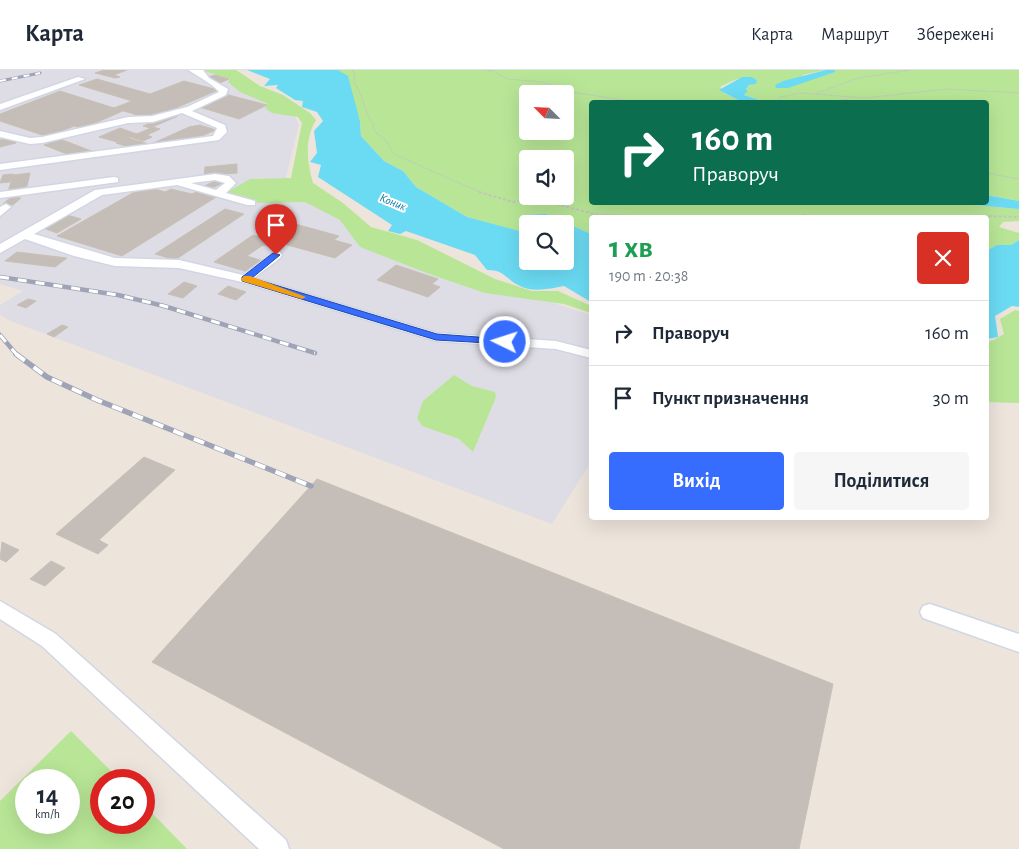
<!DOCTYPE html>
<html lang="uk">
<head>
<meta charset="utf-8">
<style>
	:root { --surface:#fff; --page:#f6f6f7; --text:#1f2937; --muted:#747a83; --line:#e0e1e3; --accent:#376dff }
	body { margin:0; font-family:"Alegreya Sans",sans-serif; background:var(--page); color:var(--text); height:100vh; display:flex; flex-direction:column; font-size:19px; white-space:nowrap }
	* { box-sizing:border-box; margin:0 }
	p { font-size:16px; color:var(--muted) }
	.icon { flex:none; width:28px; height:28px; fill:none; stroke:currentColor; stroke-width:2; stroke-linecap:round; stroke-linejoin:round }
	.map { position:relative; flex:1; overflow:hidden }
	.side { position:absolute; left:589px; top:145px; width:400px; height:305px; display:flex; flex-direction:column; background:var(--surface); border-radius:5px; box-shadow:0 5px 20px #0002 }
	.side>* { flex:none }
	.top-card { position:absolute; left:589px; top:30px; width:400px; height:105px; border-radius:5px; box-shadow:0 5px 20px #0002; background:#0b6e4f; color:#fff; overflow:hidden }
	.needle { width:32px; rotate:294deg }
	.tools { position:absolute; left:519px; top:15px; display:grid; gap:10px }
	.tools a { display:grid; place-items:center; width:55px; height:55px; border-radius:5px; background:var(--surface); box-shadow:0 5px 20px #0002; font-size:25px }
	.speed { position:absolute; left:15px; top:699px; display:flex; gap:10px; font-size:25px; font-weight:700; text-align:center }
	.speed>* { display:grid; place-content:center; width:65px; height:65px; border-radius:50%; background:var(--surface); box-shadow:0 5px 20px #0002; line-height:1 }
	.speed small { font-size:12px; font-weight:400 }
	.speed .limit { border:8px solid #d22; background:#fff; color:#111 }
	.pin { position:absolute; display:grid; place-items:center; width:42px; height:42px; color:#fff; margin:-51px -21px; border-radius:50% 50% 50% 0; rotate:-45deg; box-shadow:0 0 5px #0007 }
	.pin .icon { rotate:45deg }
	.me { position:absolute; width:55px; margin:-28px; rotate:274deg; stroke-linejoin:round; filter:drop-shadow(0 0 4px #0008) }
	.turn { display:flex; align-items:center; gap:18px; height:105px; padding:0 20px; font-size:22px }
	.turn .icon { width:65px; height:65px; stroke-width:2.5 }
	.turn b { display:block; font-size:35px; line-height:42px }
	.round { display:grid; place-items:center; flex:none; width:52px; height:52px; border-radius:5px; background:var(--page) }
	.overview { display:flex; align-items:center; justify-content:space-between; height:85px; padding:0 20px }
	h1 { font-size:30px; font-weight:700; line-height:38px; color:#1e9e55 }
	.button { display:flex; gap:10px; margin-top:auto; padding:10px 20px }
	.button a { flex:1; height:58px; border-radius:5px; background:var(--accent); color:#fff; font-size:20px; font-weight:700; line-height:58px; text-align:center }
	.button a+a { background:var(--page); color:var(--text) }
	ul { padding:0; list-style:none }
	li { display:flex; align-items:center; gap:15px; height:65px; padding:0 20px; border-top:1px solid var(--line) }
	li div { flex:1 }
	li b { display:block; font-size:19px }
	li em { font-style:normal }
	header { display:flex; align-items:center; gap:30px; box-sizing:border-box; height:70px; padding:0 25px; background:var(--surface); border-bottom:1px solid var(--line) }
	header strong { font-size:24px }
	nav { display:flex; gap:28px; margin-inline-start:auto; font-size:18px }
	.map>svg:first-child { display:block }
	.industrial { fill:#dedde5 }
	.green { fill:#b8e696; fill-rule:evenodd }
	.water { fill:#6bdbf3 }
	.building { fill:#c5beb8; stroke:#c8c0b5 }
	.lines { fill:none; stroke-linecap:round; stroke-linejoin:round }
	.minor-casing { stroke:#d1d6e4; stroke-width:3 }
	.path-far1 { stroke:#c3c3c3; stroke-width:1; stroke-dasharray:2 1; stroke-linecap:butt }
	.path { stroke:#c3c3c3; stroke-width:2; stroke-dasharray:3 2; stroke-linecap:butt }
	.minor { fill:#fff; fill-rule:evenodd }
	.rail-far2-casing { stroke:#9ea4b6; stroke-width:3 }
	.rail-far1-casing { stroke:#9ea4b6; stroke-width:4.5 }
	.rail-casing { stroke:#9ea4b6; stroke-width:5.5 }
	.rail-far2 { stroke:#fff; stroke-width:2; stroke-dasharray:6; stroke-linecap:butt }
	.rail-far1 { stroke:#fff; stroke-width:3; stroke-dasharray:9; stroke-linecap:butt }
	.rail { stroke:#fff; stroke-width:4; stroke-dasharray:11; stroke-linecap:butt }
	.route { fill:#376dff; stroke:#2447a6 }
	.slow { fill:#f59e0b }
	.labels { text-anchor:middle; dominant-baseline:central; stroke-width:4; stroke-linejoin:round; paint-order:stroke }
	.far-water-label { font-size:12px; font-style:italic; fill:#0879a1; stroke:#fff }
</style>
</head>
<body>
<header>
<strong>Карта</strong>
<nav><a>Карта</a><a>Маршрут</a><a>Збережені</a></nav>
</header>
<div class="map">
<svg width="1019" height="779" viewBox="0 0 1019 779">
	<rect width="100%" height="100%" fill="#ede4dc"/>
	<!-- industrial -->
	<path class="industrial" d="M 0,0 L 201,0 L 237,9 L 292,42 L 299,54 L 286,107 L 360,161 L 538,228 L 591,245 L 591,392 L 552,454 L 8,250 L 0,244 L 0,235 L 23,221 L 0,214 Z"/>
	<!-- green -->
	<path class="green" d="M 201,0 L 236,0 L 260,16 L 283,25 L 310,43 L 316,50 C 304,70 307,92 313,113 L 343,133 L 371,157 L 417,170 L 495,209 L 532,221 L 558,221 L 591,236 L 591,243 L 564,234 L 485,223 L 432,205 L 360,177 L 340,150 L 305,132 L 259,133 L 226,123 L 250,109 L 291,108 L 302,53 L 298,47 L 272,43 L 265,38 L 268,34 L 240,22 L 228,12 L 230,9 Z
		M 338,0 L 826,0 L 802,5 L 808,10 L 834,2 L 835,0 L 1019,0 L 1019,131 L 986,125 L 986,32 L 765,32 L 744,25 L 748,21 L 746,19 L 749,15 L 755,14 L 757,10 C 745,3 732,11 720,17 L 724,23 L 742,32 L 591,32 L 591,132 L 955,133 L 1019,139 L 1019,151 L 1003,152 L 999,157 L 1019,163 L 1019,170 L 1011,175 L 997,175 L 986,181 L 986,148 L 591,148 L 591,164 L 546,144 L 523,145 L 528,154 L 527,163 L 525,164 L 467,147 L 416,117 L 403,101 L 384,91 L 361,66 L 360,51 L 353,29 ZM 528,24 L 565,24 L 565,61 L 528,61 ZM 528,89 L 565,89 L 565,126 L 528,126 Z
		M 1015,240 L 1019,241 L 1019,333 L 986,332 L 986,272 L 994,270 L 1004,264 L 1000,249 Z
		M 454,305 L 472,316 L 495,322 L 496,327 L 473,382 L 459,369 L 422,356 L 417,348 L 423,331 Z
		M 71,661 L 120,710 L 101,710 L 101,752 L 144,752 L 144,735 L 187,779 L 0,779 L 0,731 ZM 26,710 L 69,710 L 69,752 L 26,752 Z"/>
	<!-- water -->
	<path class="water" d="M 247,0 L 338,0 L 348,6 L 360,51 L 361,66 L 384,91 L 403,101 L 416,117 L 467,147 L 527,163 L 528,191 L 565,191 L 565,154 L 528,154 L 522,145 L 546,144 L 591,164 L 591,232 L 564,216 C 549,219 532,223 518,215 C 504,207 504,200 487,200 L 475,185 L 406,161 L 400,164 L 388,161 L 392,155 L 318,107 L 321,95 L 310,92 L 317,83 L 314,61 L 323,51 L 317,42 L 302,37 L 303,31 L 295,30 L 276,18 L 278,15 L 264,16 L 270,9 Z
		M 826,0 L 835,0 L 835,2 L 788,18 L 776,18 L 775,15 L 783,11 Z
		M 742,7 L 752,7 L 757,10 L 756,14 L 749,15 L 746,19 L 748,21 L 744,25 L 765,32 L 742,32 L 719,20 Z
		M 986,125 L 1019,131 L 1019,139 L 955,133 L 986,132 Z
		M 1019,170 L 1019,237 L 1012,236 L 995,246 L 998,267 L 986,269 L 986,181 L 997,175 L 1011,175 Z"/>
	<!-- building -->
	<path class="building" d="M 104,0 L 127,0 L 114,5 L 120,7 L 115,8 L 95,3 Z
		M 215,5 L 229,9 L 220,13 L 205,8 Z
		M 97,9 L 150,24 L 184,11 L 218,20 L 150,49 L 114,38 L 132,31 L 79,15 Z
		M 60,21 L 114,38 L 125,40 L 82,59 L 74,56 L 48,67 L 0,51 L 0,44 Z
		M 225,24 L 267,35 L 239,49 L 196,36 Z
		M 171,44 L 178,46 L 150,58 L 143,56 Z
		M 200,55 L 216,60 L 202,66 L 149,75 L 189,57 Z
		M 153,57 L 160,59 L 147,65 L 152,67 L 143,71 L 130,67 Z
		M 120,58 L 137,64 L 117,72 L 99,67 Z
		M 11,68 L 16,73 L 0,77 L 0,70 Z
		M 128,68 L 149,74 L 132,78 L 116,73 Z
		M 60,69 L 94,82 L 77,88 L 44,75 Z
		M 237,94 L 237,103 L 204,106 L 205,97 Z
		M 30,103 L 27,116 L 8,122 L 13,105 Z
		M 13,104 L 10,112 L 0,113 L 3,105 Z
		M 217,110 L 224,112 L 209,120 L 202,117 Z
		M 145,116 L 165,122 L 171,119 L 192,124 L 198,121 L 218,126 L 122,186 L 57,166 Z
		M 11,127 L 21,128 L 13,135 L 3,134 Z
		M 225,139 L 244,144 L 175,190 L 155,184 Z
		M 67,145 L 81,149 L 57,163 L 43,158 Z
		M 288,152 L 339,166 L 334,170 L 352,175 L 335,188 L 269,170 Z
		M 253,165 L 276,172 L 269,176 L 263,175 L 247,186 L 263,191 L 248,202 L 214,192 Z
		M 17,182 L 67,188 L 55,197 L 5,191 Z
		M 396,195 L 438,209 L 432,214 L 440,217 L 428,227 L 377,210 Z
		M 184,212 L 197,216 L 183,228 L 168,224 Z
		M 228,216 L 246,222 L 236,230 L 218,224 Z
		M 28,229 L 36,231 L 26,238 L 17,235 Z
		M 62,255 L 68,257 L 54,267 L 47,264 Z
		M 144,387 L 175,400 L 99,470 L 108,475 L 98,484 L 56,464 Z
		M 317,409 L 833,614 L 799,779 L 504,779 L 152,592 Z
		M 2,472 L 19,480 L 6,492 L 0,489 Z
		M 51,491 L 65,498 L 45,516 L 30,509 Z"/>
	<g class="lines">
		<defs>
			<path id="minor" d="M 188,0 L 203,0 L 209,8 L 228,19 L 226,25 L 192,41 L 225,55 L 227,62 L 219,70 L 0,100 L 0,94 L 213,66 L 217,58 L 182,43 L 153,52 L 128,53 L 42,73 L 30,74 L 0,67 L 0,61 L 30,68 L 42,67 L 128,47 L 152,46 L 187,37 L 219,22 C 215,16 195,4 188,0 Z
				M 78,7 L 85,9 L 0,40 L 0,34 Z
				M 215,104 L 229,106 L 236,113 L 226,123 L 255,131 L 255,135 L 247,135 L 177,115 L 102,125 L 34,164 L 115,188 L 179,190 L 243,205 L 276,181 L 280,182 L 282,185 L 280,188 L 254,208 L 437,263 L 556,271 L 591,280 L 591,288 L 556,279 L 436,271 L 242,212 L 179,198 L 115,196 L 74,186 L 25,169 L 0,183 L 0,174 L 95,120 ZM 215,110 L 225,113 L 216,120 L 191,113 Z
				M 114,107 L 118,108 L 118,112 L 0,128 L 0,122 Z
				M 6,134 L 11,137 L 0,146 L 0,137 Z
				M 0,531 L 56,564 L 286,770 L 289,779 L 259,779 L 42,576 L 0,549 Z
				M 930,534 L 1019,564 L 1019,582 L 923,548 L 920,542 L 923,536 Z"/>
		</defs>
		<!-- minor casing -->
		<use href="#minor" class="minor-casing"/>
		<!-- path-far1 -->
		<path class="path-far1" d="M 352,0 L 355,5 L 354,13 C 364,25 363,42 374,54 L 373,57 L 376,63 L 384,68 L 394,84 L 482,123
			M 485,0 L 491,1
			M 491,0 L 507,9 L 543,12 L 572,22 L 635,32
			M 817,23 L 858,8 L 911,0
			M 776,32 L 781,27 L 800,23 L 866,28 L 945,19 L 1019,23
			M 833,32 L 848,29
			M 986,103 L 1019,109"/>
		<!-- path -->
		<path class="path" d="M 479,122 L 513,132 L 524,130 L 540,134 L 552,133 L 598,145 L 693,148
			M 800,148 L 801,145 L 821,148
			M 974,148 L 979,146 L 1019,147"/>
		<!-- minor -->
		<use href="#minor" class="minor"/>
		<defs>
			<path id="rail-far2" d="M 0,11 L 40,3"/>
			<path id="rail-far1" d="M 0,207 L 118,225 L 164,236 L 315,283
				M 0,265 L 17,285"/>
			<path id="rail" d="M 16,284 L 47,307 L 97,330 L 311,416"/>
		</defs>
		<!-- rail-far2 casing -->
		<use href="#rail-far2" class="rail-far2-casing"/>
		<!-- rail-far1 casing -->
		<use href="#rail-far1" class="rail-far1-casing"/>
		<!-- rail casing -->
		<use href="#rail" class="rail-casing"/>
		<!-- rail-far2 -->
		<use href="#rail-far2" class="rail-far2"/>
		<!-- rail-far1 -->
		<use href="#rail-far1" class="rail-far1"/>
		<!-- rail -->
		<use href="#rail" class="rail"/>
	</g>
	<!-- route -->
	<path class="route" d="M 273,183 L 280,185 L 252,208 L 437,264 L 505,269 L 509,272 L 505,274 L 436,270 L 242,211 L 242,207 Z"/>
	<!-- slow -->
	<path class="slow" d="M 244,206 L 250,206 L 306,227 L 302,229 L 242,211 L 241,209 Z"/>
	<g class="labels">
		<!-- far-water labels -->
		<g class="far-water-label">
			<text transform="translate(393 132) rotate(22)">Коник</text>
		</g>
	</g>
</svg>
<div class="tools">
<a><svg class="needle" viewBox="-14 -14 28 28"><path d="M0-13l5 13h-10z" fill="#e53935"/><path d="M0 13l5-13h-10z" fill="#747a83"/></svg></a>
<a><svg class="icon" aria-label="sound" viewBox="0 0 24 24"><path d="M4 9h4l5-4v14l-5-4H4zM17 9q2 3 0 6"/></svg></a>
<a><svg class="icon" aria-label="search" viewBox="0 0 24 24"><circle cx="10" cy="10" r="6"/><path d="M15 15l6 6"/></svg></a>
</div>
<div class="speed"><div>14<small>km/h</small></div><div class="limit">20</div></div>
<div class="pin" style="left:276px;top:185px;background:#d93025"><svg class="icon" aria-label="arrive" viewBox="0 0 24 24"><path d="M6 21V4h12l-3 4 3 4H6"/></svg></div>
<svg class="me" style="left:505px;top:272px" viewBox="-20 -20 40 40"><circle r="17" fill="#376dff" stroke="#fff" stroke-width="3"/><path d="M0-11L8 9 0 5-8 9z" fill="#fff"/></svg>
<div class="top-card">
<div class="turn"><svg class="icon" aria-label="right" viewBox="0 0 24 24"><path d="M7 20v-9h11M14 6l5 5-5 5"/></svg><div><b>160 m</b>Праворуч</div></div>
</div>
<section class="side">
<div class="overview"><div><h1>1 хв</h1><p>190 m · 20:38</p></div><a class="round" style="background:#d93025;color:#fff"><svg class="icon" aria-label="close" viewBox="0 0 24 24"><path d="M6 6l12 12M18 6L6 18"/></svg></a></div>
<ul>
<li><svg class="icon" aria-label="right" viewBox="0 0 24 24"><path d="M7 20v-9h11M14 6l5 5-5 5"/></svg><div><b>Праворуч</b></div><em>160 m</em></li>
<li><svg class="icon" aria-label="arrive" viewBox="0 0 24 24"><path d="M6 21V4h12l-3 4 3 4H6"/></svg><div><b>Пункт призначення</b></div><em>30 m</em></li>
</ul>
<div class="button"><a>Вихід</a><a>Поділитися</a></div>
</section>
</div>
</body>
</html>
